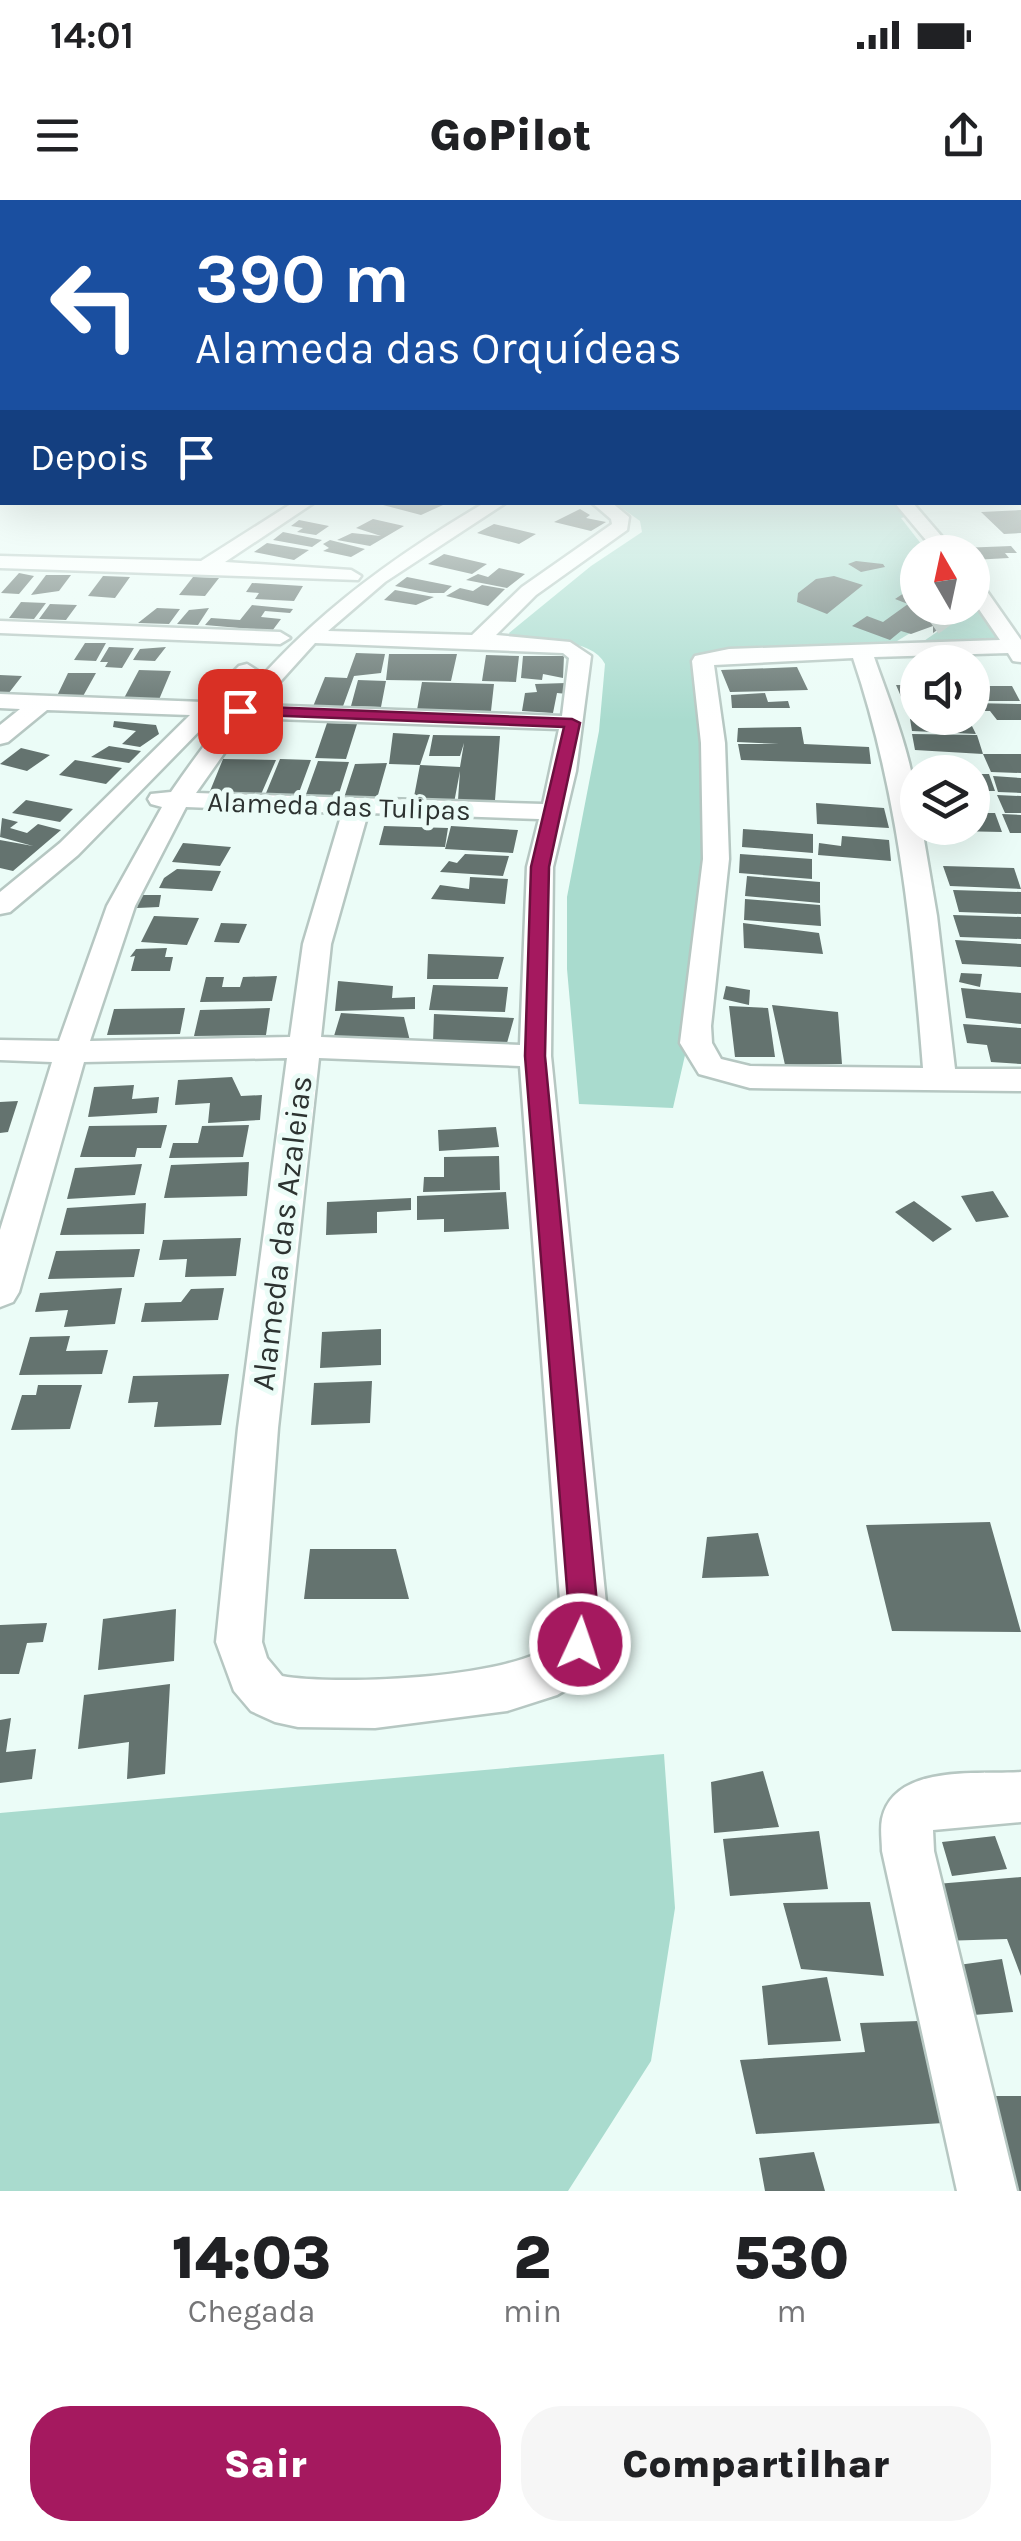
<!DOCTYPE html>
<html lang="pt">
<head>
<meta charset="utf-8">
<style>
	:root { --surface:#fff; --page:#f6f6f6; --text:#202124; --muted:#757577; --accent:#a5195f }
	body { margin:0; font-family:Karla,sans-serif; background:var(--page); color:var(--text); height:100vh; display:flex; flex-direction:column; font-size:38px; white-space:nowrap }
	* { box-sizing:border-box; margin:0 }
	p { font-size:32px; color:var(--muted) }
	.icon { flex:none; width:55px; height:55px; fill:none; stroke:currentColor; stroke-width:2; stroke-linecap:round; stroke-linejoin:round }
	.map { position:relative; height:1991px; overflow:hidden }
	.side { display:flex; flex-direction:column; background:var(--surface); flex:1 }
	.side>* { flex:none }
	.top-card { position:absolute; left:0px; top:0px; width:1022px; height:305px; box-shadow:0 10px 40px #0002; background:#1a4fa0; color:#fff; overflow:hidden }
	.needle { width:65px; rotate:351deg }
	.buttons { position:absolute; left:900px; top:335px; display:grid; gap:20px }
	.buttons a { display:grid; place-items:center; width:90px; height:90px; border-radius:50%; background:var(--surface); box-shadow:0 10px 40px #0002; font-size:50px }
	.pin { position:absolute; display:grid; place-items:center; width:85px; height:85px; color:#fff; margin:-42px; border-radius:20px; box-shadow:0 5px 15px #0006 }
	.me { position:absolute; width:110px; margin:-55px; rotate:3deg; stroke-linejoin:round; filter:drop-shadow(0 0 8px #0008) }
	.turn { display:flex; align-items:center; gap:35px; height:210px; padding:0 30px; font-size:45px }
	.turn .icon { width:130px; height:130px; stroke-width:2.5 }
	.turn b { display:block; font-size:70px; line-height:85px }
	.then { display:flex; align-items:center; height:95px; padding:0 30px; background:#0003; gap:20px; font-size:38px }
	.eta { display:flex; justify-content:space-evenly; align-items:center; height:170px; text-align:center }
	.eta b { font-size:60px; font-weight:800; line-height:70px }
	.action { display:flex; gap:20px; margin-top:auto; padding:20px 30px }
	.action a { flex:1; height:115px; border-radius:40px; background:var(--accent); color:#fff; font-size:40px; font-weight:800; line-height:115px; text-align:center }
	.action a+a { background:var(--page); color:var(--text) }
	.status { display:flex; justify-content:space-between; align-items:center; height:70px; padding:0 50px; background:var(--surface); direction:ltr }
	.status svg { height:28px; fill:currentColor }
	header { display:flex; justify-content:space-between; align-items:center; height:130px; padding:0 30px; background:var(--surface); font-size:45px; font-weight:800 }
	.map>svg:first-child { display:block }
	.green { fill:#a9dbce }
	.building { fill:#64736f }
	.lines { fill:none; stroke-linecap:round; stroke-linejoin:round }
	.minor-tunnel { stroke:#c5d4cf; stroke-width:19; stroke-dasharray:19 9; stroke-linecap:butt }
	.minor-casing { stroke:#b6c7c2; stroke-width:5 }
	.minor { fill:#fff; fill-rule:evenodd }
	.route { fill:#a5195f; stroke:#6b103e; stroke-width:2.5 }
	.labels { text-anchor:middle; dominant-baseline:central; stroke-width:10; stroke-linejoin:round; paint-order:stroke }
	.far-street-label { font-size:28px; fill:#2d3331; stroke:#ebfcf7 }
	.street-label { font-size:32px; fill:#2d3331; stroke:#ebfcf7 }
</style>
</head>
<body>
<div class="status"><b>14:01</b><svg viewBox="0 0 49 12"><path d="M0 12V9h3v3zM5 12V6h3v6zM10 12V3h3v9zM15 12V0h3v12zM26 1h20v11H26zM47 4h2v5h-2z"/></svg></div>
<header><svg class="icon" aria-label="menu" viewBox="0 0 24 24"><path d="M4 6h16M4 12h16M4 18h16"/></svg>GoPilot<svg class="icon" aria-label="share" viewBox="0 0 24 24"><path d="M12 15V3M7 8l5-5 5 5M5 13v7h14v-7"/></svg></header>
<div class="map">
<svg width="1021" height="1991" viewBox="0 0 1021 1991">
	<rect width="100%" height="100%" fill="#ebfcf7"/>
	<!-- green -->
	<path class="green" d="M 615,303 L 897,303 L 909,316 L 901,318 L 922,345 L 932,345 L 938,352 L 918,352 L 918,408 L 951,408 L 889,446 L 704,456 L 711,583 L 688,842 L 673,908 L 579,904 L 567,769 L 567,697 L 599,531 L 605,464 C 592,437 537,441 511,437 L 509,433 L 591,366 L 642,332 L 640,321 Z
		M 976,404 L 1002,442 L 918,445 L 972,408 Z
		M 664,1554 L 675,1708 L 651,1861 L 568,1991 L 0,1991 L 0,1613 Z"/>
	<!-- building -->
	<path class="building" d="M 388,302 L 433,302 L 443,305 L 421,315 L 383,305 Z
		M 580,309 L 590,315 L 586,318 L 606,322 L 591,331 L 554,322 Z
		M 1021,310 L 1021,333 L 1004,334 L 981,312 Z
		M 373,319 L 404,326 L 370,346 L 337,340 L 352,333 L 381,336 L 356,328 Z
		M 299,320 L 329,326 L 316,335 L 297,332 L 303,328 L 291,326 Z
		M 494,324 L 536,334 L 519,344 L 477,333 Z
		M 283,332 L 322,340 L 312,347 L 273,340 Z
		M 330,340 L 365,349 L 351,357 L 323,351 L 329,348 L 323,344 Z
		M 267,343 L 309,350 L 294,360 L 254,352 Z
		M 1011,346 L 1017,353 L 1005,353 L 1009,358 L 972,360 L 972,352 L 964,352 L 961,348 Z
		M 444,354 L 487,364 L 472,374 L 428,364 Z
		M 856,361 L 883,364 L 885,367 L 861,372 L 848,364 Z
		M 499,368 L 525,374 L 507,388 L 466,380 L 478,374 L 488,377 Z
		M 19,373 L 34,376 L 19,394 L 1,393 Z
		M 46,375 L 71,375 L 59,391 L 31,395 Z
		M 103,376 L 130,377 L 115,398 L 88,396 Z
		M 834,376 L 863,385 L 827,414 L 797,402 L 798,393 L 816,379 Z
		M 193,377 L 219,378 L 205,396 L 179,395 Z
		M 407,377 L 452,386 L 444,393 L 430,393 L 395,386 Z
		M 252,383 L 303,386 L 294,401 L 255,399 L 259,393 L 246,392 Z
		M 482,385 L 505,389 L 488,406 L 446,396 L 460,388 L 473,391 Z
		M 913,387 L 918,389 L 918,408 L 944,408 L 934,419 L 947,416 L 947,423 L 933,433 L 933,426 L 911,434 L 901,431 L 890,440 L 852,426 L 867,416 L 883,422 L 908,404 L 895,399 Z
		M 395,390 L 434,397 L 416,405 L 384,400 Z
		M 21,402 L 46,403 L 34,419 L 9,418 Z
		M 50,404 L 77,405 L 66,420 L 39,419 Z
		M 252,405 L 293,409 L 290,413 L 265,411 L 261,417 L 281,419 L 272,431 L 205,425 L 211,418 L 240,420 Z
		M 157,408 L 180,409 L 169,424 L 138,423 Z
		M 209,408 L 198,425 L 177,424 L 189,410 Z
		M 85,443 L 106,443 L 96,461 L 74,460 Z
		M 109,447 L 134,448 L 122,468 L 105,467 L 108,462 L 100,462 Z
		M 166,447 L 155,461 L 133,460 L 140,449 Z
		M 356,453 L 385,454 L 381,473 L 354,476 L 342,509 L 312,509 L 325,477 L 347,478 Z
		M 389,454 L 457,454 L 451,481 L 386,480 Z
		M 486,455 L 519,456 L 516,482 L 482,481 Z
		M 523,456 L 564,456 L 563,478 L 543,474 L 542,480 L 521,478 Z
		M 797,467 L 808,490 L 730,492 L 721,470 Z
		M 139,470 L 171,471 L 158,502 L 122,502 Z
		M 68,473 L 96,473 L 82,498 L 56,498 Z
		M 0,475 L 22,476 L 8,494 L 0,494 Z
		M 358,480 L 386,481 L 381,507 L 351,506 Z
		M 422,482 L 494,484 L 491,511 L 417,510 Z
		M 566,483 L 568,494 L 557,493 L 553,513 L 522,511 L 525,493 L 537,492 L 535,484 Z
		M 896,485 L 918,485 L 918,499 L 902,499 Z
		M 972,486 L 1012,486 L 1020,501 L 972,501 Z
		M 765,493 L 768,502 L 788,501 L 790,508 L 732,508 L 731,495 Z
		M 972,503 L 1021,504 L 1021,520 L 997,520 L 990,511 L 972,511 Z
		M 910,519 L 969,520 L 976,534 L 912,531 Z
		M 114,521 L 156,525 L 159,534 L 140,547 L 122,544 L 136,531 L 113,527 Z
		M 327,523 L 357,524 L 346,559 L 315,558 Z
		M 801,527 L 804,544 L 869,547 L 871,564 L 741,560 L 738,544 L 779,544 L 737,542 L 738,528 Z
		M 393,533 L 430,535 L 420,565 L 389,564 Z
		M 912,534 L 977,535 L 983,554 L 915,550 Z
		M 433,535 L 500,536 L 495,600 L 458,600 L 460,571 L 454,603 L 413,602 L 420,565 L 460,567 L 464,543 L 460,556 L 429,556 Z
		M 109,546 L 141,551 L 129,563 L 91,557 Z
		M 21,548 L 50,555 L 27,571 L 0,564 Z
		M 983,554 L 1021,554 L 1021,573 L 991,572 Z
		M 223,559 L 276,560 L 259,599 L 208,596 Z
		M 280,559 L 311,560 L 297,598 L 264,598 Z
		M 75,560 L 122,568 L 106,584 L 59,575 Z
		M 318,561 L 349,562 L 337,600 L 304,600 Z
		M 387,563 L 376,602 L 343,601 L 355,564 Z
		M 972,574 L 989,574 L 995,591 L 972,591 Z
		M 993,576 L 1021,578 L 1021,593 L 998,592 Z
		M 997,595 L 1021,596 L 1021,613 L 1005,613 Z
		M 26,600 L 73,609 L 60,622 L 12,613 Z
		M 816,603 L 884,608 L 889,628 L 817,624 Z
		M 972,613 L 995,613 L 1002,632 L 956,631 L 956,628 L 972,628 Z
		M 1002,614 L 1021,615 L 1021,633 L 1010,633 Z
		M 2,618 L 18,622 L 10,628 L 27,633 L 38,624 L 61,630 L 13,671 L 0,668 L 0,640 L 33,646 L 0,637 Z
		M 384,626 L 448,628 L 445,647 L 379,645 Z
		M 451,626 L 518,630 L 513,653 L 445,649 Z
		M 743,629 L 813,634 L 813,653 L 742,647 Z
		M 842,636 L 889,640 L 891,661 L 818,655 L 819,643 L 841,646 Z
		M 183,643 L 231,647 L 220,666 L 172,662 Z
		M 465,654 L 509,656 L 503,676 L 440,672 L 449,661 L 457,663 Z
		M 740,654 L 812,659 L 812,679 L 739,673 Z
		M 943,666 L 1014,668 L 1021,689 L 950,686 Z
		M 177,669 L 221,671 L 212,691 L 159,688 L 164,678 Z
		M 747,676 L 820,682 L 820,703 L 745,696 Z
		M 470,677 L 508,679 L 505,704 L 431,699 L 440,685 L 469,689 Z
		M 953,690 L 1021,692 L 1021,714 L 959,712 Z
		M 140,695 L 161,695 L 159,707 L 137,708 Z
		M 745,699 L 820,705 L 821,726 L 744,720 Z
		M 953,715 L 1021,717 L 1021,739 L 960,737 Z
		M 154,716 L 199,718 L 187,745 L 141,742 Z
		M 221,723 L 247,724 L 239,743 L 214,742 Z
		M 743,723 L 819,733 L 823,754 L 744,748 Z
		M 955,740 L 1021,744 L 1021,767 L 962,764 Z
		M 167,748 L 165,757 L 173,757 L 170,771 L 131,771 L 135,756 L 130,757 L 136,749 Z
		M 428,754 L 504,757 L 498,779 L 427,779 Z
		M 961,773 L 982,774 L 980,787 L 959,782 Z
		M 277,776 L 272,801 L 200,802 L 206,777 L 224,777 L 222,787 L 240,787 L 243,777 Z
		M 338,781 L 393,786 L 392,798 L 415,797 L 415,809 L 335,811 Z
		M 433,785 L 508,787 L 505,812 L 429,810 Z
		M 726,786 L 750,790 L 749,805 L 723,799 Z
		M 961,788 L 1021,793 L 1021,824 L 966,818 Z
		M 772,805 L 838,812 L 842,864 L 785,865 Z
		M 729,806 L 768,808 L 775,857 L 735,857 Z
		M 185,808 L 180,834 L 107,835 L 114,809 Z
		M 270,808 L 266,835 L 194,836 L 200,810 Z
		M 341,813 L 404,817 L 410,841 L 334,836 Z
		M 434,814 L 514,818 L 507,843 L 433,842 Z
		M 963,824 L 1021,828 L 1021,864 L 991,862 L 987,845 L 967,843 Z
		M 232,877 L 241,896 L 262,895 L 260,920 L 208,923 L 210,903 L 175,905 L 178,880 Z
		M 134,885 L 132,899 L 159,897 L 157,913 L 88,917 L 94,887 Z
		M 18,901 L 8,932 L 0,933 L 0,902 Z
		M 167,925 L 161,948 L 137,948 L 135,957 L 80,957 L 89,926 Z
		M 249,925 L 243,957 L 169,958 L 173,943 L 198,943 L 202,926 Z
		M 496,927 L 499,947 L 439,951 L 438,930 Z
		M 499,956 L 500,990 L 423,992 L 424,977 L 444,977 L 444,957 Z
		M 249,962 L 247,996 L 164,998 L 171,965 Z
		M 142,964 L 135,995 L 67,999 L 75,968 Z
		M 993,991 L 1009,1017 L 976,1022 L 961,996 Z
		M 506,992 L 509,1029 L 444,1032 L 444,1019 L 417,1020 L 417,996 Z
		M 411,998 L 411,1010 L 377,1012 L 377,1033 L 326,1035 L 327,1002 Z
		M 914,1001 L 952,1029 L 933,1042 L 895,1012 Z
		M 146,1003 L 144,1034 L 60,1035 L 67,1008 Z
		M 241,1038 L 236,1076 L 185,1077 L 187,1059 L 159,1060 L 163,1040 Z
		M 140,1049 L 134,1077 L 48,1079 L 56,1051 Z
		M 122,1088 L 115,1124 L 64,1127 L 68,1110 L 35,1112 L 40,1093 Z
		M 224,1088 L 218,1120 L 141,1122 L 145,1103 L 181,1102 L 191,1089 Z
		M 381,1129 L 381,1165 L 320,1168 L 322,1132 Z
		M 70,1136 L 66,1151 L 108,1150 L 102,1174 L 19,1175 L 30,1137 Z
		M 229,1174 L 221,1225 L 154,1227 L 158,1202 L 128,1203 L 133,1176 Z
		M 372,1181 L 370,1223 L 311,1225 L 314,1183 Z
		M 38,1185 L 82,1185 L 70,1229 L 11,1230 L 22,1195 L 36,1195 Z
		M 990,1322 L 1021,1432 L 892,1431 L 866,1325 Z
		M 758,1333 L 769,1376 L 702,1378 L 707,1337 Z
		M 310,1349 L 396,1349 L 409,1399 L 304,1399 Z
		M 176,1409 L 174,1461 L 98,1470 L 103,1419 Z
		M 47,1423 L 43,1442 L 27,1443 L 19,1474 L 0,1474 L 0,1425 Z
		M 170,1484 L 165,1574 L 127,1579 L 129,1542 L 78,1549 L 84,1495 Z
		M 11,1518 L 6,1552 L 36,1549 L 32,1579 L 0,1583 L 0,1520 Z
		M 763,1571 L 779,1627 L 714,1633 L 711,1582 Z
		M 819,1631 L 828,1689 L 730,1696 L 723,1639 Z
		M 995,1636 L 1007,1669 L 952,1676 L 942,1642 Z
		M 1021,1677 L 1021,1776 L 1007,1739 L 940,1741 L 924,1685 Z
		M 870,1702 L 884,1776 L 801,1769 L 783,1703 Z
		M 1002,1759 L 1013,1812 L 960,1816 L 951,1766 Z
		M 827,1777 L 841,1841 L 768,1845 L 762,1786 Z
		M 919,1821 L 944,1923 L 756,1934 L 740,1860 L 865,1852 L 860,1823 Z
		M 993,1896 L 1021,1896 L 1021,1991 L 1015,1991 Z
		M 814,1952 L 825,1991 L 765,1991 L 759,1958 Z"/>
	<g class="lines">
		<!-- minor-tunnel -->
		<path class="minor-tunnel" d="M 933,426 L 947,416"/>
		<defs>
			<path id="minor" d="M 1020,244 L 1021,244 L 1021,254 L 1020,254 Z
				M 1020,280 L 1021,280 L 1021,290 L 1020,290 Z
				M 294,302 L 315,302 L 225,362 L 351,370 L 361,376 L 358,380 L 0,368 L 0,356 L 201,361 Z
				M 486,302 L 507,302 L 385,382 L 328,431 L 472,435 L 522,387 L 612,324 L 611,319 L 591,302 L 611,302 L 629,317 L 627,330 L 536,395 L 496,435 L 570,442 L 591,456 L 576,571 L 553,667 L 551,856 L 607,1413 L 601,1443 L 584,1479 L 557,1495 L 507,1511 L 375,1528 L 298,1527 L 275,1522 L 251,1511 L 234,1491 L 216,1442 L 238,1228 L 287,858 L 84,862 L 19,1092 L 13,1102 L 0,1107 L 0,1030 L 52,862 L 0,860 L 0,840 L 59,841 L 107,706 L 162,607 L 151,604 L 148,599 L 151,594 L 171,592 C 262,459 346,384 486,302 ZM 315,443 L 563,453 L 569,458 L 562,516 L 259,505 ZM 249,518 L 559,529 L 543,604 L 196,593 ZM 186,607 L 342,613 L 303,744 L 290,837 L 90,841 L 135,706 ZM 368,613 L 539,619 L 527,667 L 520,845 L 321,837 L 331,744 ZM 319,858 L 520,866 L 561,1413 L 555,1441 C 523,1479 332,1486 282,1476 L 267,1458 L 262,1442 L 278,1228 Z
				M 894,302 L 912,302 L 955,352 L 936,352 Z
				M 972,378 L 979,380 L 1021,440 L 1021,462 L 1013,461 L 1008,453 L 874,457 C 893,511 918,570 918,628 L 922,628 L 937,716 L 955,869 L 1021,869 L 1021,891 L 750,888 L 699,874 L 680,843 L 703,659 L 701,543 L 692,461 L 695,456 L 729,449 L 1000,440 L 972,399 ZM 853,458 C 898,591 912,728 923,868 L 750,866 L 721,859 L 712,843 L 711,826 L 729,659 L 725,543 L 714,465 Z
				M 947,408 L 970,408 L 947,422 L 937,416 Z
				M 0,421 L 280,432 L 290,438 L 280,444 L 0,433 Z
				M 247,464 L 258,471 L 78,655 L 10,712 L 0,714 L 0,692 L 60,643 L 190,515 L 47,510 L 8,542 L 0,544 L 0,525 L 20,509 L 0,508 L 0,494 L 203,502 L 239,466 Z
				M 1021,1572 L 1021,1622 L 933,1630 L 934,1651 L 1017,1991 L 957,1991 L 882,1651 C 882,1641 880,1629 882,1619 C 894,1563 979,1575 1021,1572 Z"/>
		</defs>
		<!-- minor casing -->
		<use href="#minor" class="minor-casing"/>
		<!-- minor -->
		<use href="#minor" class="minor"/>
	</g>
	<!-- sky -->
	<linearGradient id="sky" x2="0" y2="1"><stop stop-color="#79b3cc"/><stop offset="0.47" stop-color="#f6fefb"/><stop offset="1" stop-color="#f6fefb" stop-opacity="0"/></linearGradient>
	<rect width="1021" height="522" fill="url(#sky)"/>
	<!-- route -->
	<path class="route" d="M 240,506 L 572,519 L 580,523 L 549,667 L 545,856 L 598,1414 L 590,1454 L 580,1458 L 569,1454 L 564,1444 L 569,1414 L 525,856 L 531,667 L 564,527 L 235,514 L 233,511 Z"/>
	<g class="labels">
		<!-- far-street labels -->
		<g class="far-street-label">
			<text transform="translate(339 606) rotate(2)">Alameda das Tulipas</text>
		</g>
		<!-- street labels -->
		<g class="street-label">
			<text transform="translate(282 1033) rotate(-83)">Alameda das Azaleias</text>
		</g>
	</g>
</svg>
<div class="buttons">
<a><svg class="needle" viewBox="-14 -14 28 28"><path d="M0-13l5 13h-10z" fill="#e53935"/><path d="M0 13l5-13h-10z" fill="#757577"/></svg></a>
<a><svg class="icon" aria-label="sound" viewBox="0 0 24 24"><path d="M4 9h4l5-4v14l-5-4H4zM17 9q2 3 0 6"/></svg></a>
<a><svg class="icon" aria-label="layers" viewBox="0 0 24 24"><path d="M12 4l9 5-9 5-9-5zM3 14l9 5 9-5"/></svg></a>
</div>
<div class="pin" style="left:240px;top:511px;background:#d93025"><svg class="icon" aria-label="arrive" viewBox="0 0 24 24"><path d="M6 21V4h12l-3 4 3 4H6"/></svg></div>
<svg class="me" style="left:580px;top:1444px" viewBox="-20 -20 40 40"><circle r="17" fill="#a5195f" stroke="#fff" stroke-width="3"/><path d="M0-11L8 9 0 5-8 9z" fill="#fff"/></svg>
<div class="top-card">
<div class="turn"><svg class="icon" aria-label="left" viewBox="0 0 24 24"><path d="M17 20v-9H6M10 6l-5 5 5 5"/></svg><div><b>390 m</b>Alameda das Orquídeas</div></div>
<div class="then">Depois<svg class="icon" aria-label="arrive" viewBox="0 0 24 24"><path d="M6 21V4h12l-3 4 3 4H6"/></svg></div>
</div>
</div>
<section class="side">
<div class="eta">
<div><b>14:03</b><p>Chegada</p></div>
<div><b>2</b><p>min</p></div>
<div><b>530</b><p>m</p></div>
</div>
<div class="action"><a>Sair</a><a>Compartilhar</a></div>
</section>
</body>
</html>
